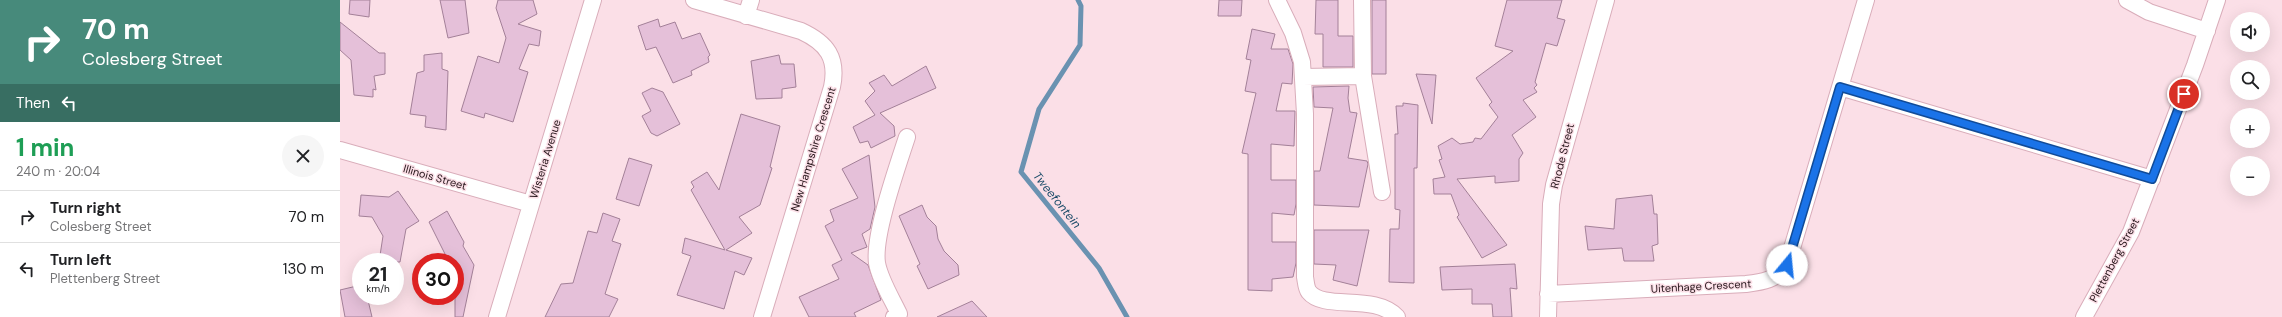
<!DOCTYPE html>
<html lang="en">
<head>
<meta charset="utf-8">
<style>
	:root { --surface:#fff; --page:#f6f6f6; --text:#202124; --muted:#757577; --line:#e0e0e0 }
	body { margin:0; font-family:"DM Sans",sans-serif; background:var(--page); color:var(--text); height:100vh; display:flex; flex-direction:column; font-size:15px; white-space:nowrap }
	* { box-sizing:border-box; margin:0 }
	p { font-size:13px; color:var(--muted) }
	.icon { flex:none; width:22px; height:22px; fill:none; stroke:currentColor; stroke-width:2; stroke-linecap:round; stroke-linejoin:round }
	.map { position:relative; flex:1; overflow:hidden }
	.panel { display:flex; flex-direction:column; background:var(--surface); width:340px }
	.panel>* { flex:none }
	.hud { background:#478a7b; color:#fff; overflow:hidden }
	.buttons { position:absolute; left:1890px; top:12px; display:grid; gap:8px }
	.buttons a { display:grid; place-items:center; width:40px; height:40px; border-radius:50%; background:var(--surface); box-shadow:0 4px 16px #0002; font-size:20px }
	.speed { position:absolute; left:12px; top:253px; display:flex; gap:8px; font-size:20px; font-weight:700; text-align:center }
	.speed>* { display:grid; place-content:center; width:52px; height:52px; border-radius:50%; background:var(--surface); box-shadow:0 4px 16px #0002; line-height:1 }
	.speed small { font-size:10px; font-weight:400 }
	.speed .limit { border:6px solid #d22; background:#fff; color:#111 }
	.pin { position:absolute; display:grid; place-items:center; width:34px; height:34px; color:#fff; margin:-17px; border:2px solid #fff; border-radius:50%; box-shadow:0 1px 4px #0007 }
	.me { position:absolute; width:44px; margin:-22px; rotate:17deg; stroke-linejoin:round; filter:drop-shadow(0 0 3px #0008) }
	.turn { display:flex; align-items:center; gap:14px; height:84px; padding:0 16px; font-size:18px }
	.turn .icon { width:52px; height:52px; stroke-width:2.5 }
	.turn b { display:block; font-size:28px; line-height:34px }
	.then { display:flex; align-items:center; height:38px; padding:0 16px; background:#0003; gap:8px; font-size:15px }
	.round { display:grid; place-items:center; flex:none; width:42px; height:42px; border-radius:21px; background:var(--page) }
	.summary { display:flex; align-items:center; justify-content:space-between; height:68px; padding:0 16px }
	h1 { font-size:24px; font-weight:700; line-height:30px; color:#1e9e55 }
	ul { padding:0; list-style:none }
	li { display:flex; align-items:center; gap:12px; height:52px; padding:0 16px; border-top:1px solid var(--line) }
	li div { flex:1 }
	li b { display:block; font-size:15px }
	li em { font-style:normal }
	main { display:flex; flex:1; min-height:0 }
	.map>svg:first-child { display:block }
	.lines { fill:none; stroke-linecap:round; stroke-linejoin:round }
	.stream { stroke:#6a92b1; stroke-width:5 }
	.building { fill:#e5c0d9; stroke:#a38098 }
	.minor-casing { stroke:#d9adba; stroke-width:18 }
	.minor { stroke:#fff; stroke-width:16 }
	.route-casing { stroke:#114b97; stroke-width:10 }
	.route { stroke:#1a73e8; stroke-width:7 }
	.labels { text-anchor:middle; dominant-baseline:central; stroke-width:3; stroke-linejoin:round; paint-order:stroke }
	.street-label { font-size:11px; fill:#241419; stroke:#fbdfe7 }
	.water-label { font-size:12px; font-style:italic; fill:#1b4c69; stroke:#fbdfe7 }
</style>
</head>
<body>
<main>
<section class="panel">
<div class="hud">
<div class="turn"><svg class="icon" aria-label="right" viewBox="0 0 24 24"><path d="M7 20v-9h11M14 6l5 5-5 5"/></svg><div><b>70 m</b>Colesberg Street</div></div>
<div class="then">Then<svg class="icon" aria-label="left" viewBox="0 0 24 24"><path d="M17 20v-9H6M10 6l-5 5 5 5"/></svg></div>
</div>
<div class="summary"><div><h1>1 min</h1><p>240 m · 20:04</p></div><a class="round"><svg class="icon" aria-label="close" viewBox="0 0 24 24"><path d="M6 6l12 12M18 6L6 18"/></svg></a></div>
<ul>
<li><svg class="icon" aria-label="right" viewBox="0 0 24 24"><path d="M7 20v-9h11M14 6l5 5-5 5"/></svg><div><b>Turn right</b><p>Colesberg Street</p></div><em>70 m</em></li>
<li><svg class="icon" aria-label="left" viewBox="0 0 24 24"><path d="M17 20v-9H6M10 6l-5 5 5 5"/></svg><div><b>Turn left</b><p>Plettenberg Street</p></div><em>130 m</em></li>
</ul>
</section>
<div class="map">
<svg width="1942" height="317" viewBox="0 0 1942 317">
	<rect width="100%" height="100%" fill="#fbdfe7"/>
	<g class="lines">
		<!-- stream -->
		<path class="stream" d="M 738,0 L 741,6 L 740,45 L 699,109 L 681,172 L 759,268 L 787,317"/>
	</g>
	<!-- building -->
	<path class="building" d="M 10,0 L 30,0 L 29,17 L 9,14 Z
		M 100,0 L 125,0 L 129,33 L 108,38 Z
		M 158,0 L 193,0 L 197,14 L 178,24 L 201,31 L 199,46 L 189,44 L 179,69 L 188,72 L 173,122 L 145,113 L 144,118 L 121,111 L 138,56 L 159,63 L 166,38 L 156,8 Z
		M 879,0 L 902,0 L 901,16 L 878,16 Z
		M 976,0 L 998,0 L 998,36 L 1013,36 L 1013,67 L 983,67 L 983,34 L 975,34 Z
		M 1032,0 L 1046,0 L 1046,74 L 1032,74 Z
		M 1167,0 L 1222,0 L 1217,18 L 1225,20 L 1217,46 L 1206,43 L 1195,82 L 1197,85 L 1194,88 L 1197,92 L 1183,100 L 1196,117 L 1172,135 L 1183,153 L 1179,159 L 1179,181 L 1155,183 L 1155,176 L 1117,179 L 1167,245 L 1142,258 L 1117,217 L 1119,215 L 1111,194 L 1094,194 L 1093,179 L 1105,177 L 1099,160 L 1102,159 L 1098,146 L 1112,138 L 1120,144 L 1133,142 L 1135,138 L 1141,139 L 1158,117 L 1149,105 L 1152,102 L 1136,78 L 1173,51 L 1155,46 Z
		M 318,19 L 320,27 L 335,22 L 342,39 L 360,33 L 370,55 L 368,57 L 369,62 L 351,71 L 352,75 L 333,83 L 316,47 L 306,50 L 298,26 Z
		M 0,22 L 39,53 L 45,53 L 45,74 L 34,76 L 36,90 L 33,89 L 33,97 L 14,95 L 11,60 L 0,50 Z
		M 912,29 L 935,34 L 931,49 L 948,49 L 953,64 L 952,84 L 942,83 L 936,111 L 955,111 L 954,146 L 931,144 L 931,180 L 956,180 L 956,204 L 954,215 L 932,213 L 932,242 L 956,242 L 956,263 L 953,277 L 932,279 L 932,291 L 908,290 L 908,154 L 902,153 L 916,93 L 905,91 L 911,60 L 906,59 Z
		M 102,53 L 102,69 L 108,71 L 106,130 L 85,127 L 86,116 L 70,114 L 77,73 L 84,71 L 84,55 Z
		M 439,55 L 441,64 L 454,64 L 456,87 L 442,89 L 442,98 L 416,99 L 411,61 Z
		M 586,66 L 596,88 L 540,113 L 554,126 L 555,136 L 531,148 L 528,141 L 520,143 L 513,127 L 535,115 L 525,101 L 535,91 L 529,83 L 544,75 L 552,86 Z
		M 1076,74 L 1096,75 L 1092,124 Z
		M 1009,86 L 1008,98 L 1010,112 L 1017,113 L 1008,158 L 1027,161 L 1028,164 L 1019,207 L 974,205 L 974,171 L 980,171 L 993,108 L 974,107 L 973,87 Z
		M 312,88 L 323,92 L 340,124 L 317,136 L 311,133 L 302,116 L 311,111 L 302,93 Z
		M 1063,103 L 1078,105 L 1077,168 L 1074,168 L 1074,283 L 1049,282 L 1050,229 L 1059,229 L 1060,210 L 1055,209 L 1055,134 L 1058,134 L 1056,106 L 1063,106 Z
		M 401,114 L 440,126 L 430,167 L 432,168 L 420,205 L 399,217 L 412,233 L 386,250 L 412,258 L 404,275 L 395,271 L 384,309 L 337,295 L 351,256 L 342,253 L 345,238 L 385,250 L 351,190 L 354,187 L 351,182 L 367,172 L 379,190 Z
		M 529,155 L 535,207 L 530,229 L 522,234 L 527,247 L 511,253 L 528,265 L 541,300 L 514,313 L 516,317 L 469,317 L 459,297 L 499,279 L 492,265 L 502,260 L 485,226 L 494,221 L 490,210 L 518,198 L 502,169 Z
		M 289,158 L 312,165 L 299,206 L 276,199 Z
		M 58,191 L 79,221 L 66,229 L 60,262 L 39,262 L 43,236 L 32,217 L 19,216 L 21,195 L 49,197 Z
		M 1312,195 L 1314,214 L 1317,214 L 1318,244 L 1312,246 L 1314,261 L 1284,261 L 1282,248 L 1248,250 L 1245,226 L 1274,229 L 1276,199 Z
		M 582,205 L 587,217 L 596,226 L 598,239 L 604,251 L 618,265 L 619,275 L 588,289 L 577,266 L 580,264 L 559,216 Z
		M 107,211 L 124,242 L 123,246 L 134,265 L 123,317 L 115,317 L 115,262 L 109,262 L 89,222 Z
		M 263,213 L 280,219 L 272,241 L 281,244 L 265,294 L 278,299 L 269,317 L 205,317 L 221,284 L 233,283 L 248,231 L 257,233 Z
		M 974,230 L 1029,230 L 1017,286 L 993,280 L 996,265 L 974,264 Z
		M 1175,264 L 1177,289 L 1170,288 L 1172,317 L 1153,317 L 1152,304 L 1132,304 L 1132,289 L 1102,290 L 1100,267 Z
		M 21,285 L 21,296 L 27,296 L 32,317 L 5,317 L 0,290 Z
		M 632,301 L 647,317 L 597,317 Z"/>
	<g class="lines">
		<defs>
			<path id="minor" d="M 354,0 L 461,31 C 487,43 498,58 492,87 L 422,317
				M 937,0 L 953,33 L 962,62 L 965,114 L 965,277 C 966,282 966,288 969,292 C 984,311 1035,293 1057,317
				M 1787,0 L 1809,12 L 1867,31
				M 406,16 L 411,0
				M 1023,76 L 1042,192
				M 963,77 L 1023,76 L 1022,0
				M 1500,87 L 1812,179
				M 0,150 L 191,204
				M 1208,294 L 1406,284 C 1423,282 1436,280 1447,265 L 1526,0
				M 157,317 L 253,0
				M 554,317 L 559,314 C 552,299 540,280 537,263 C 533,235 558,165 567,137
				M 1208,317 L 1211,204 L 1214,185 L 1266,0
				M 1744,317 L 1791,232 L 1855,65 L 1877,0"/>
		</defs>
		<!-- minor casing -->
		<use href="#minor" class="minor-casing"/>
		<!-- minor -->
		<use href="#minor" class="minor"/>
	</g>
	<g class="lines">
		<defs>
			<path id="route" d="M 1447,265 L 1500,87 L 1812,179 L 1844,94"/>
		</defs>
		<!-- route casing -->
		<use href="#route" class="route-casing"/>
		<!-- route -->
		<use href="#route" class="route"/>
	</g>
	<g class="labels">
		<!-- street labels -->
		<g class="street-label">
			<text transform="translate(473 149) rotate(-73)">New Hampshire Crescent</text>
			<text transform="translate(1222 156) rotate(-76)">Rhode Street</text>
			<text transform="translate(205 159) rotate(-73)">Wisteria Avenue</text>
			<text transform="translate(95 177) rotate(16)">Illinois Street</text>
			<text transform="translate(1774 260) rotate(-62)">Plettenberg Street</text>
			<text transform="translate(1361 286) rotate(-3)">Uitenhage Crescent</text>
		</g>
		<!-- water labels -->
		<g class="water-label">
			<text transform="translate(717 200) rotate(51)">Tweefontein</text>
		</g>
	</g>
</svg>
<div class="buttons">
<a><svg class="icon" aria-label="sound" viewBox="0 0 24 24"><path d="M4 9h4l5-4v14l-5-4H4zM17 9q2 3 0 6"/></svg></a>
<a><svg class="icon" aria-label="search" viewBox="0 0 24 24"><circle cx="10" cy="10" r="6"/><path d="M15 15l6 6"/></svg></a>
<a>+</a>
<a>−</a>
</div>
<div class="speed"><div>21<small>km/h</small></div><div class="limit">30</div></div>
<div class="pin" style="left:1844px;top:94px;background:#d93025"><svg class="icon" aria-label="arrive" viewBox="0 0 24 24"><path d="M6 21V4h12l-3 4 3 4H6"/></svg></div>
<svg class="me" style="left:1447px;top:265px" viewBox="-20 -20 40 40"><circle r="19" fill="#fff"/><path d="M0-13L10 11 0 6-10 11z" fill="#1a73e8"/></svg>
</div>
</main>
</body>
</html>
